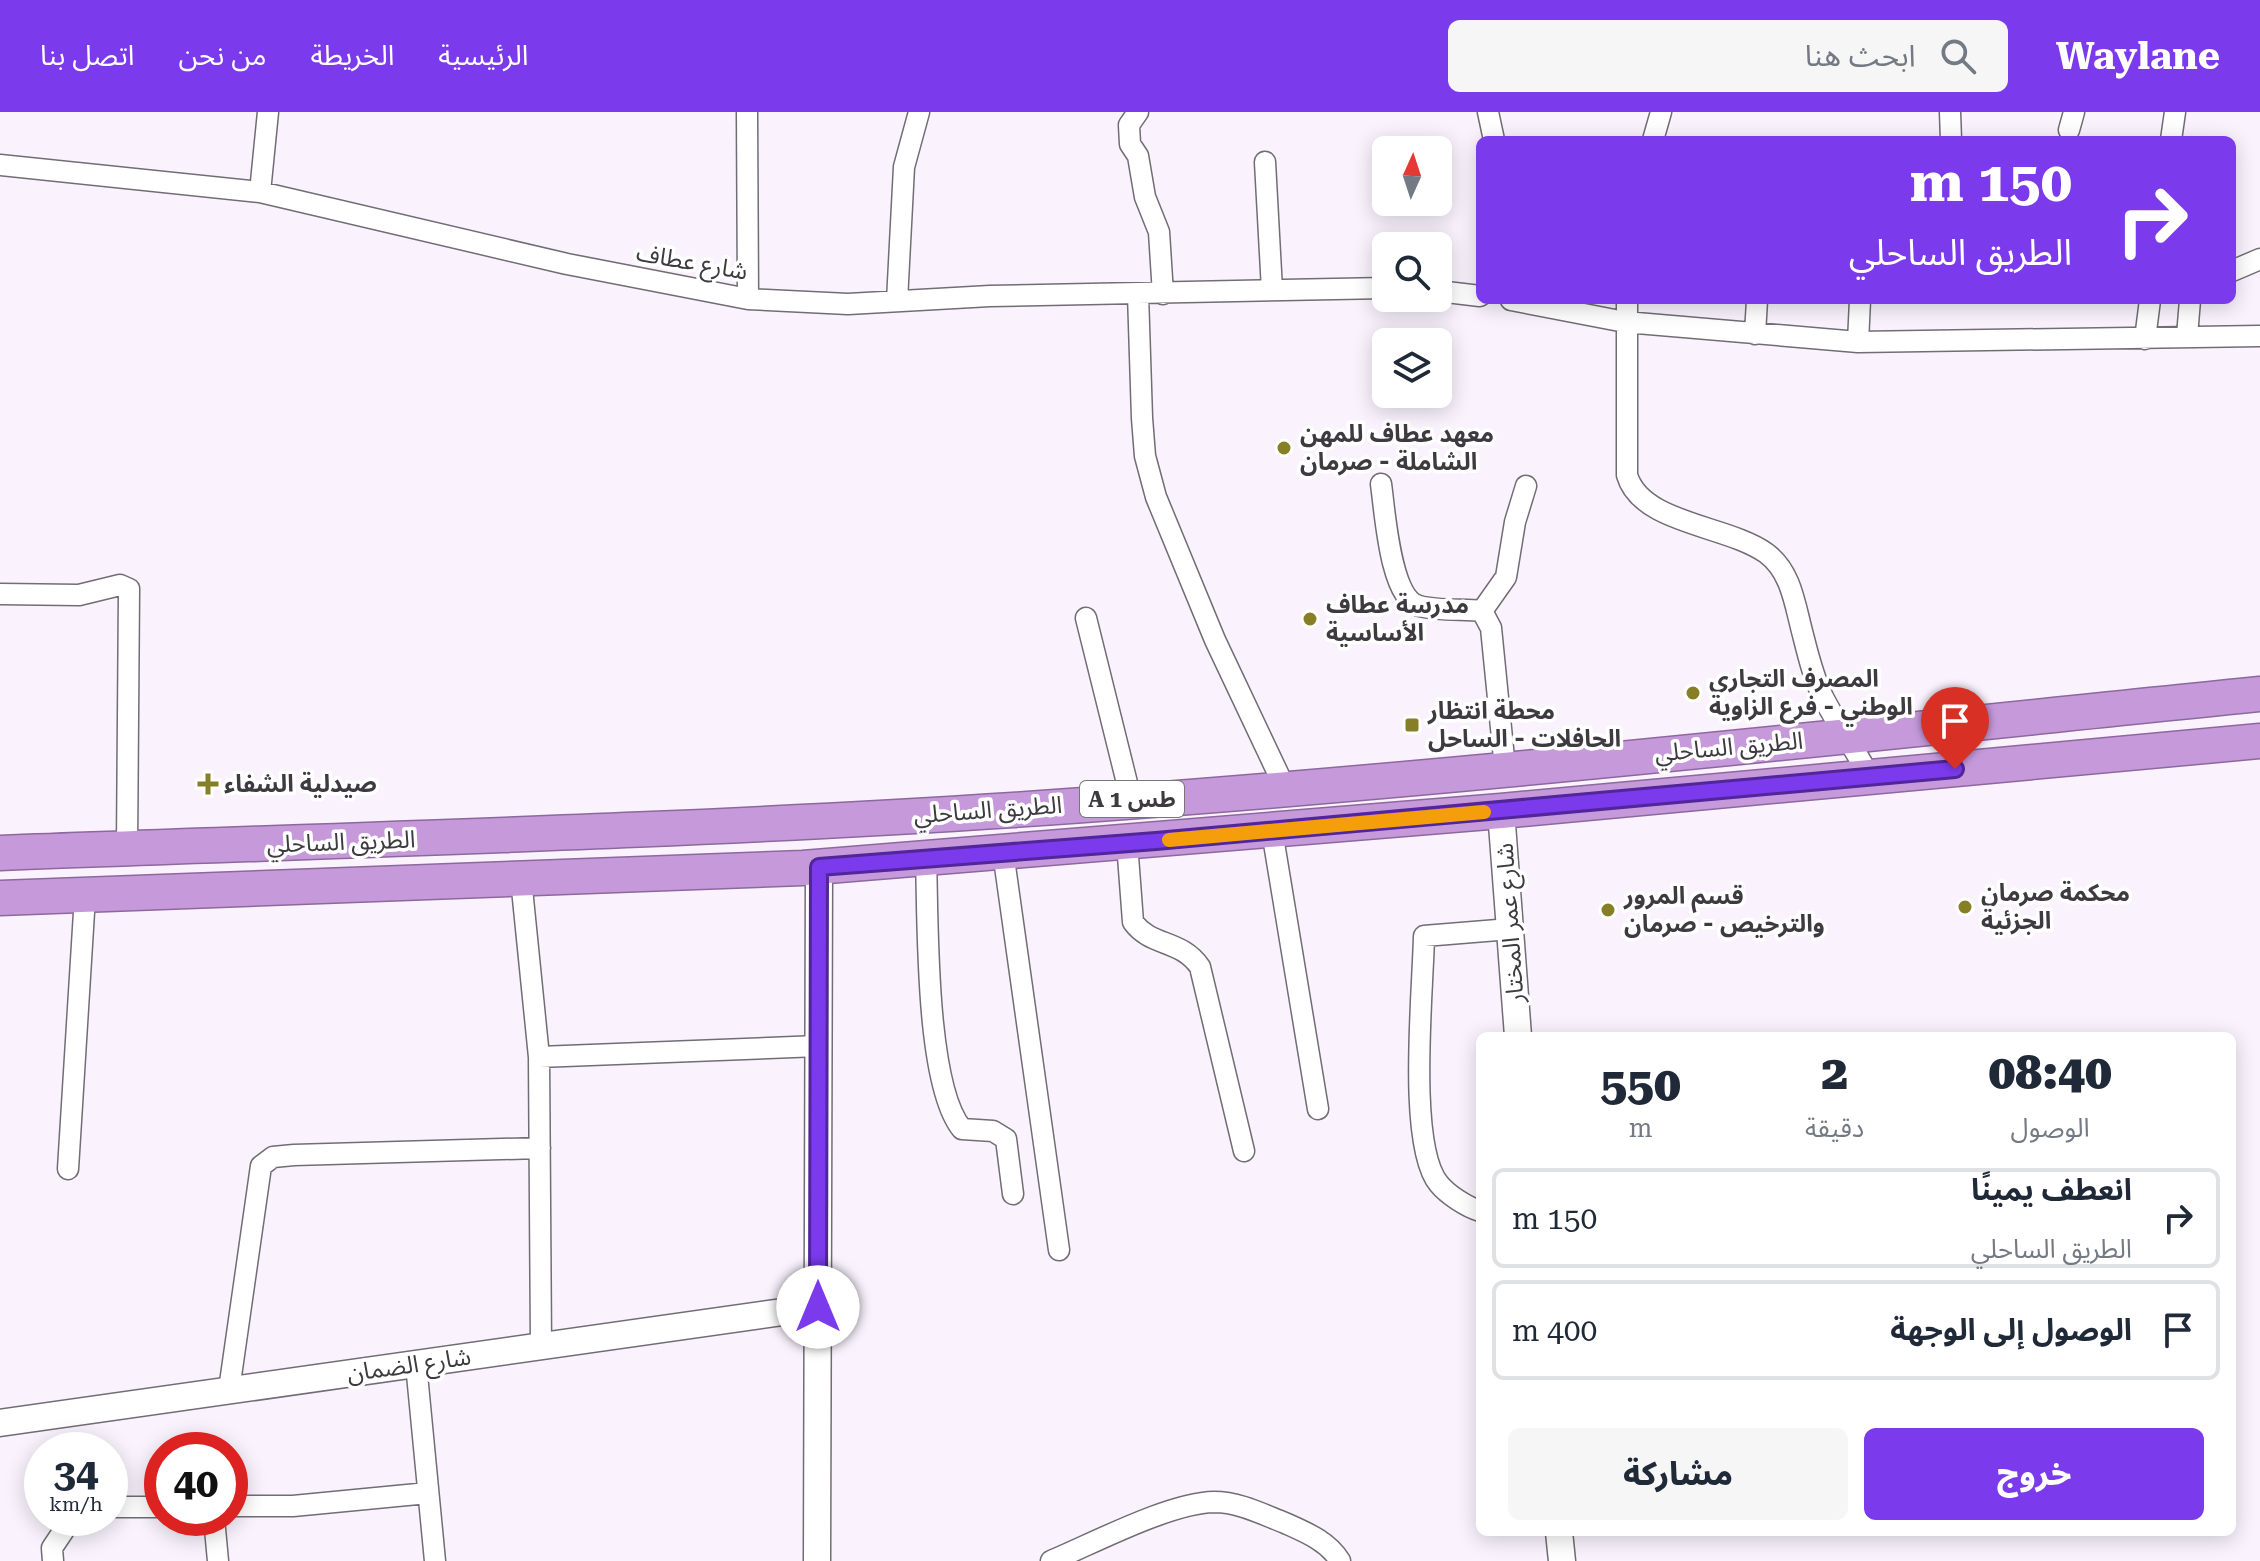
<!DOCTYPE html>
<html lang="ar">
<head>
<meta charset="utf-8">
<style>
	:root { --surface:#fff; --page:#f6f6f7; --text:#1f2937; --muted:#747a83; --line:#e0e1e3; --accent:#7c3aed }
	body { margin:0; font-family:"Roboto Serif","Noto Sans Arabic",serif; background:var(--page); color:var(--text); direction:rtl; height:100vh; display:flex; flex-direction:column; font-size:30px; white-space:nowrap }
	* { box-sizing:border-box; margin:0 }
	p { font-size:26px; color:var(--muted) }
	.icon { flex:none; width:44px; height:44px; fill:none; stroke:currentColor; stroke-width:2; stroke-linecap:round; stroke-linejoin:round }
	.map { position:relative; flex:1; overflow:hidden; direction:ltr }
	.side { position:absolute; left:1476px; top:920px; width:760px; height:504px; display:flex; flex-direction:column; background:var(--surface); border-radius:12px; box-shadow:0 4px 20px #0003; direction:rtl }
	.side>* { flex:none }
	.top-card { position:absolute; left:1476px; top:24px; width:760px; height:168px; border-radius:12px; box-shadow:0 4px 20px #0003; direction:rtl; background:#7c3aed; color:#fff; overflow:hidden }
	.needle { width:52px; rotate:3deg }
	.fabs { position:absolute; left:1372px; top:24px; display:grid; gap:16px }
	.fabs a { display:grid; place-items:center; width:80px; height:80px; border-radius:12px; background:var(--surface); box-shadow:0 4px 20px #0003; font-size:40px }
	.speed { position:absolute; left:24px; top:1320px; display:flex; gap:16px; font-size:40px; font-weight:700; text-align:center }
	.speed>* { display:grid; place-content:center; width:104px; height:104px; border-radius:50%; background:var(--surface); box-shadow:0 4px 20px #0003; line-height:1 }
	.speed small { font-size:20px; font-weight:400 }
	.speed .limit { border:12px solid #d22; background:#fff; color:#111 }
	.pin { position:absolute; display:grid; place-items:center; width:68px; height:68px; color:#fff; margin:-82px -34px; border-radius:50% 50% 50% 0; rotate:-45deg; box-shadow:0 0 8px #0007 }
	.pin .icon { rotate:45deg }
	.me { position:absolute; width:88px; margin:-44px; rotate:0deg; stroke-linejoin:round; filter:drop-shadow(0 0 6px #0008) }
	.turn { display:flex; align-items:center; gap:28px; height:168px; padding:0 32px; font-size:36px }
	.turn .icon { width:104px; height:104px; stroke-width:2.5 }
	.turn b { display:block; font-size:56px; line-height:68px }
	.eta { display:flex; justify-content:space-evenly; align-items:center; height:136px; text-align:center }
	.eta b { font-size:48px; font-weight:800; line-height:56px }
	.action { display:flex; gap:16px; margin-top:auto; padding:16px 32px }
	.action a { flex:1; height:92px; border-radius:12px; background:var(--accent); color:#fff; font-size:32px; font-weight:800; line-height:92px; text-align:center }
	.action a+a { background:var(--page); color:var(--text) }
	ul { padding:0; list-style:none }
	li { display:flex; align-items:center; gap:24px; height:100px; margin:0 16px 12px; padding:0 16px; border:4px solid var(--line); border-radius:12px }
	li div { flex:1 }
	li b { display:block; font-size:30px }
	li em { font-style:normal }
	header { display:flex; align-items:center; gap:48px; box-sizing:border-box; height:112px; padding:0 40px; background:var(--accent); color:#fff }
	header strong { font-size:38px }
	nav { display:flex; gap:44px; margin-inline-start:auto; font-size:28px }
	.search { width:560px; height:72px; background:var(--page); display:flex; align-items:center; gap:20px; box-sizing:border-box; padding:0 28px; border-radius:12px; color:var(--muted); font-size:30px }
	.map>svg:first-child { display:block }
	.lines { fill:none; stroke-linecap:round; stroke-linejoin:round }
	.minor-casing { stroke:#726c75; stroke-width:23 }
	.tertiary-casing { stroke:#726c75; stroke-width:29 }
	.trunk-casing { stroke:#8c689e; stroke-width:37 }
	.minor { stroke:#fff; stroke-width:20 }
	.tertiary { stroke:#fff; stroke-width:26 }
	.trunk { stroke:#c69ada; stroke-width:34 }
	.route-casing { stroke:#51269a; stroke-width:20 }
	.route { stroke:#7c3aed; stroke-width:14 }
	.slow { stroke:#f59e0b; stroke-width:14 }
	.poi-dot { fill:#867f26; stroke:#fff; stroke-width:3 }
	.labels { text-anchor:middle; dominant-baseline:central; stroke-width:7; stroke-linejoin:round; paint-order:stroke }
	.shield { fill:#fff; stroke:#777679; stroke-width:2 }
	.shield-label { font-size:22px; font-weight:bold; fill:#3d3b3f }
	.street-label { font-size:24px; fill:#3d3b3f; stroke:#fff }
	.poi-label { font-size:24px; font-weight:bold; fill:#3d3b3f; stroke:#fff; text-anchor:start }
</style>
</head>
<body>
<header>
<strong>Waylane</strong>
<div class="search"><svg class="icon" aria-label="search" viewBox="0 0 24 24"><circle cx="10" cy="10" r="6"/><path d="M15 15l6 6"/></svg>ابحث هنا</div>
<nav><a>الرئيسية</a><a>الخريطة</a><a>من نحن</a><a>اتصل بنا</a></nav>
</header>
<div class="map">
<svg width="2260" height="1449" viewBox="0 0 2260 1449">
	<rect width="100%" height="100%" fill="#faf3fe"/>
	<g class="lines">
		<defs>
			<path id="minor" d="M 747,0 L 748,187
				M 1138,0 L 1129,13 L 1130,32 L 1138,44 L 1145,85 L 1159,120 L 1163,182
				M 1488,0 L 1494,28
				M 1950,0 L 1951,28
				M 2069,18 L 2074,0
				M 1653,28 L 1661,0
				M 2171,28 L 2175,0
				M 1265,50 L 1272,178
				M 0,53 L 260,80 L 567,152 L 748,187 L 848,192 L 990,184 L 1386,176
				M 260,80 L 268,0
				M 2232,159 L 2260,147
				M 1438,179 L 1480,184
				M 1138,182 L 1142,306 L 1145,344 L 1156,385 L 1215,528 L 1284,674
				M 1511,188 L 1625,210 L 1858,230 L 2260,224
				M 1627,188 L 1627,363 C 1641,412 1727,413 1766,441 C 1792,460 1795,494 1803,523 C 1808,543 1814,568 1824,587 C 1838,614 1856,638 1870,666
				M 897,189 L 904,55 L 919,0
				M 1755,222 L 1757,188
				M 2187,224 L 2190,188
				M 2145,227 L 2150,188
				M 1858,230 L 1860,188
				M 1381,372 C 1385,400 1390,486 1419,494 C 1438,499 1463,497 1482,499 L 1491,516 L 1505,656
				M 0,482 L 79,483 L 120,473 L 129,477 L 127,736
				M 1482,499 L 1506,465 L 1515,410 L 1526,374
				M 1086,506 L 1131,687
				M 1272,719 L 1318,997
				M 1127,731 L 1133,810 C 1151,835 1181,827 1200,855 L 1244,1039
				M 1003,740 L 1059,1138
				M 926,745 C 928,806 925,973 962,1017 L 993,1019 L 1006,1027 L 1013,1082
				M 521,767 L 539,945 L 541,1235
				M 539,945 L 819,934
				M 68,1057 L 85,784
				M 1480,1099 C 1467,1095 1448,1083 1439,1072 C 1407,1034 1423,878 1424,824 L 1510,817
				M 416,1252 L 435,1449
				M 229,1278 L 261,1054 L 273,1045 L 294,1043 L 540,1036
				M 230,1394 L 293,1394 L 428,1381
				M 110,1395 L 162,1395
				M 214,1406 L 218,1449
				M 53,1449 L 52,1436 L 72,1406
				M 1051,1449 C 1094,1431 1169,1391 1214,1390 C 1239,1390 1262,1402 1285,1411 C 1305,1420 1328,1429 1340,1449"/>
			<path id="tertiary" d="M 1501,699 L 1518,924
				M 0,1311 L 818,1195
				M 1559,1420 L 1562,1449
				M 817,1449 L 819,755"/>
			<path id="trunk" d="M 0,741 C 338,728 675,720 1013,698 C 1429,670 1845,624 2260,582
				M 0,786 L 803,756 L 1501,699 L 2260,629"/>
		</defs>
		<!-- minor casing -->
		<use href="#minor" class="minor-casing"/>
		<!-- tertiary casing -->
		<use href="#tertiary" class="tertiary-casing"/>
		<!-- trunk casing -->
		<use href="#trunk" class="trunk-casing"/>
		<!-- minor -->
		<use href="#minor" class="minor"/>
		<!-- tertiary -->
		<use href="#tertiary" class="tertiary"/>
		<!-- trunk -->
		<use href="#trunk" class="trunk"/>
	</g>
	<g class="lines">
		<defs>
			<path id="route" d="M 818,1195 L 819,755 L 1156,729 L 1955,657"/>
		</defs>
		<!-- route casing -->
		<use href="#route" class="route-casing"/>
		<!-- route -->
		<use href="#route" class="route"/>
		<!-- slow -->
		<path class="slow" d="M 1169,728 L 1484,700"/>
	</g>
	<!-- markers -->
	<g class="poi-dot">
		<circle cx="1284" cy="336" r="8"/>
		<circle cx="1310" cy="507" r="8"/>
		<circle cx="1693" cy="581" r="8"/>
		<rect x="1404" y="605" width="16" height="16" rx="4"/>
		<path d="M204 660h8v8h8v8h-8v8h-8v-8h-8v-8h8z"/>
		<circle cx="1965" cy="795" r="8"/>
		<circle cx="1608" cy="798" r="8"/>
	</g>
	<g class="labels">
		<!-- shield labels -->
		<rect class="shield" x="1080" y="669" width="104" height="36" rx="6"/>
		<g class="shield-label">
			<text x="1132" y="687">A 1 طس</text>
		</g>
		<!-- street labels -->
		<g class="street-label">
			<text transform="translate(692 150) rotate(10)">شارع عطاف</text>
			<text transform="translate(1729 635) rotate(-5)">الطريق الساحلي</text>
			<text transform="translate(988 698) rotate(-4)">الطريق الساحلي</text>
			<text transform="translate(341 730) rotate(-2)">الطريق الساحلي</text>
			<text transform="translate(1510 811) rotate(-94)">شارع عمر المختار</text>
			<text transform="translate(409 1253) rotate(-8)">شارع الضمان</text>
		</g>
		<!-- poi labels -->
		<g class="poi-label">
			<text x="1300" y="322">معهد عطاف للمهن<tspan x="1300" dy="28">الشاملة - صرمان</tspan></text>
			<text x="1326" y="493">مدرسة عطاف<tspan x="1326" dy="28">الأساسية</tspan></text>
			<text x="1709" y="567">المصرف التجاري<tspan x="1709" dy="28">الوطني - فرع الزاوية</tspan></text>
			<text x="1428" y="599">محطة انتظار<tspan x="1428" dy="28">الحافلات - الساحل</tspan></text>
			<text x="224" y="672">صيدلية الشفاء</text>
			<text x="1981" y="781">محكمة صرمان<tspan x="1981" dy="28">الجزئية</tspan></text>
			<text x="1624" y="784">قسم المرور<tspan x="1624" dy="28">والترخيص - صرمان</tspan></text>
		</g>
	</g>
</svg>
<div class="fabs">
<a><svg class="needle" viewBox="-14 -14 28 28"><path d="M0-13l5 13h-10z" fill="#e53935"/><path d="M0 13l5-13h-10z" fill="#747a83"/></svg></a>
<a><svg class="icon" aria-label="search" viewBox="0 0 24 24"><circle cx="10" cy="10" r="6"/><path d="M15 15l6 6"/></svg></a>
<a><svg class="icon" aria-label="layers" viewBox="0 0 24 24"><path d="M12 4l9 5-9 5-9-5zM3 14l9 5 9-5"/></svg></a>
</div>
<div class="speed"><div>34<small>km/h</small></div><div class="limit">40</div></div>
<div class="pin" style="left:1955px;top:657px;background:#d93025"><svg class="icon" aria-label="arrive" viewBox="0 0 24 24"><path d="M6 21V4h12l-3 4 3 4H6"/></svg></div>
<svg class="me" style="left:818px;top:1195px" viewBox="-20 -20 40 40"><circle r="19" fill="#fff"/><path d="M0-13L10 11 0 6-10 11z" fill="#7c3aed"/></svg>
<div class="top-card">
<div class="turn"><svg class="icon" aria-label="right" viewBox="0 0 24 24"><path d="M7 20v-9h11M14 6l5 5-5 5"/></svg><div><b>150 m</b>الطريق الساحلي</div></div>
</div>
<section class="side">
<div class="eta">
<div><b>08:40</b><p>الوصول</p></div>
<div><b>2</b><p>دقيقة</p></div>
<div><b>550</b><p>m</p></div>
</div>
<ul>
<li><svg class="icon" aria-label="right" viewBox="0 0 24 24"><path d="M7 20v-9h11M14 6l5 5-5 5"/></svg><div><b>انعطف يمينًا</b><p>الطريق الساحلي</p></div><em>150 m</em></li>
<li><svg class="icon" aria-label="arrive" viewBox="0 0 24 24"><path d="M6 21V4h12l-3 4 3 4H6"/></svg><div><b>الوصول إلى الوجهة</b></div><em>400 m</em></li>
</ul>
<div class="action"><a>خروج</a><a>مشاركة</a></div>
</section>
</div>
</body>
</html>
